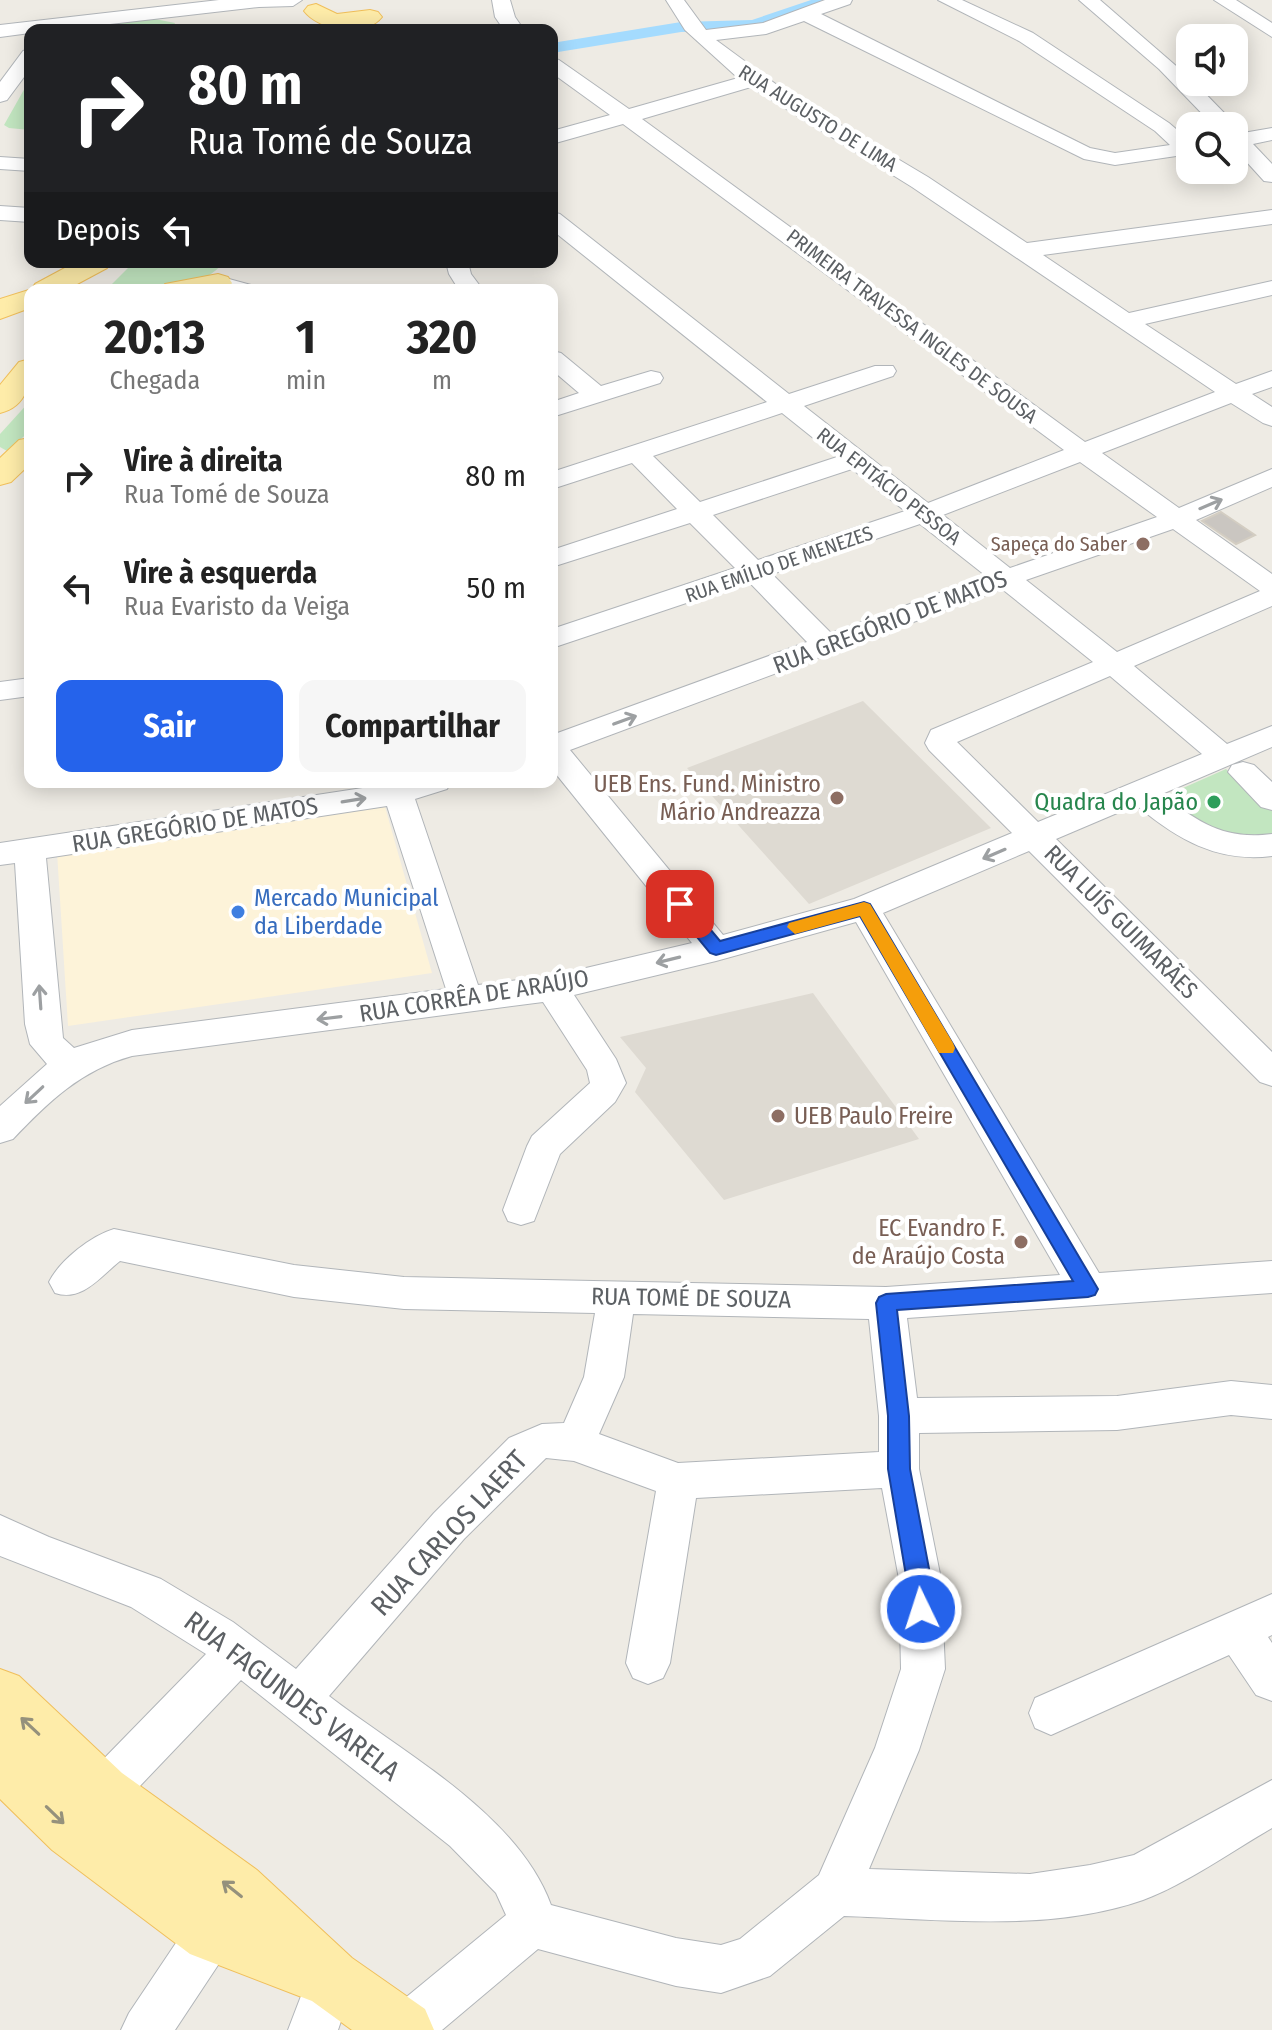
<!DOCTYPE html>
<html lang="pt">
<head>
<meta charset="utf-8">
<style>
	:root { --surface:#fff; --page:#f6f6f6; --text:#222; --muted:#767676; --accent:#2563eb }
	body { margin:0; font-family:"Fira Sans Condensed",sans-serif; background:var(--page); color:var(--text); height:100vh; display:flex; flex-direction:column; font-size:30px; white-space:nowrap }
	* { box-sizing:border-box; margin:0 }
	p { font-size:26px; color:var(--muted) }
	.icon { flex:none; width:44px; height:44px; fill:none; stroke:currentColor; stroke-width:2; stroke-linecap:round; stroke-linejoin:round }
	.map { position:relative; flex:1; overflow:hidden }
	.panel { position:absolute; left:24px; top:284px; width:534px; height:504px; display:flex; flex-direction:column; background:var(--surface); border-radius:16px; box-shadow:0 4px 20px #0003 }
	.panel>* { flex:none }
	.top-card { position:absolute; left:24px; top:24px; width:534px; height:244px; border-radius:16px; box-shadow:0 4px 20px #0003; background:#202124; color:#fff; overflow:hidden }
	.tools { position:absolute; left:1176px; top:24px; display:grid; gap:16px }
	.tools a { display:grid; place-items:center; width:72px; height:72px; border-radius:16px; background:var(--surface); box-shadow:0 4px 20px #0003; font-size:40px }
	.pin { position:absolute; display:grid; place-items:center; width:68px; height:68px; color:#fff; margin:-34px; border-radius:16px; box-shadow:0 4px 12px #0006 }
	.me { position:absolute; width:88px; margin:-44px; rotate:356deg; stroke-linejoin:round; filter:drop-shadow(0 0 6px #0008) }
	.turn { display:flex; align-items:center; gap:28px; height:168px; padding:0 32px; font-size:36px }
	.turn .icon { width:104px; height:104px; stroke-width:2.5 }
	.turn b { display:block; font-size:56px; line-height:68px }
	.then { display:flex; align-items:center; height:76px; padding:0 32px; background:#0003; gap:16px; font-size:30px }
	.eta { display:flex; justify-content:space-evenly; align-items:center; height:136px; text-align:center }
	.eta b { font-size:48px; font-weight:700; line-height:56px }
	.cta { display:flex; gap:16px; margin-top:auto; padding:16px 32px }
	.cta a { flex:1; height:92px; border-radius:16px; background:var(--accent); color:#fff; font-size:32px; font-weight:700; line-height:92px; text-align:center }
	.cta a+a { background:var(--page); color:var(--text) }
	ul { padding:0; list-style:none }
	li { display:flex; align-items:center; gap:24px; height:112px; padding:0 32px }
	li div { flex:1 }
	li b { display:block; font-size:30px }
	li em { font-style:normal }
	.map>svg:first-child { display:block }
	.commercial { fill:#fdf3d9 }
	.education { fill:#dedad2 }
	.green { fill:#c2e6c0 }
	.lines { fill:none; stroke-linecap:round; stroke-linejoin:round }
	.canal { fill:#a4dbfe; fill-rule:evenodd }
	.building { fill:#cac6c1; stroke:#d3cdc2; stroke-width:2 }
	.minor-casing { stroke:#b1b5b9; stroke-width:2 }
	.major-casing { stroke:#f0bf5b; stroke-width:2 }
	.minor { fill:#fff; fill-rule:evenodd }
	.major { fill:#feeca9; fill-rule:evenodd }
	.oneway { stroke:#9da0a2 }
	.oneway2 { stroke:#95917c }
	.route { fill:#2563eb; stroke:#184099; stroke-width:2 }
	.slow { fill:#f59e0b }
	.education-dot { fill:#8d6e63; stroke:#fff; stroke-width:3 }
	.leisure-dot { fill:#2e9e5b; stroke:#fff; stroke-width:3 }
	.shop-dot { fill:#3f7fe0; stroke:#fff; stroke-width:3 }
	.labels { text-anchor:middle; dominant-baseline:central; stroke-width:8; stroke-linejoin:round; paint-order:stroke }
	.far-street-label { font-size:20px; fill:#5c6064; stroke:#fff }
	.far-education-label { font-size:20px; fill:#785e54; stroke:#fff; text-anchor:end }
	.street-label { font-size:24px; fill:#5c6064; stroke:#fff }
	.education-label { font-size:24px; fill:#785e54; stroke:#fff; text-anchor:end }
	.leisure-label { font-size:24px; fill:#27864d; stroke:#fff; text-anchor:end }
	.shop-label { font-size:24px; fill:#366cbe; stroke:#fff; text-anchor:start }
	.near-street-label { font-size:28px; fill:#5c6064; stroke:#fff }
</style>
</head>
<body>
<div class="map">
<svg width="1272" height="2030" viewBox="0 0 1272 2030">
	<rect width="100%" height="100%" fill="#eeebe4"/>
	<!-- commercial -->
	<path class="commercial" d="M 385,807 L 432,973 L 68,1026 L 57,852 Z"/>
	<!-- education -->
	<path class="education" d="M 863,701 L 991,828 L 809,904 L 687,768 Z
		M 813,993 L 919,1139 L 724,1200 L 635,1092 L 646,1068 L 620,1037 Z"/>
	<!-- green -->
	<path class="green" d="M 155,19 L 175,23 L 172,30 L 68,30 L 107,21 Z
		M 30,79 L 30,130 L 9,128 L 4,125 Z
		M 134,262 L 207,268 L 224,262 C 197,295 145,290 106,290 Z
		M 30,401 L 30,431 L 7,451 L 0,447 L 0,434 Z
		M 1226,769 L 1272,811 L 1272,838 L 1213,838 L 1158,799 Z"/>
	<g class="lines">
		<!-- canal -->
		<path class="canal" d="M 811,0 L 834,0 L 754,30 L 681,32 L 552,53 L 552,43 L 681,22 L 752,20 Z"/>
	</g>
	<!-- building -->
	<path class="building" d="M 1221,512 L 1255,535 L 1236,544 L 1202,521 Z"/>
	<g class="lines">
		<defs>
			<path id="minor" d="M 219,0 L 302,0 L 293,6 L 259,7 L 58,30 L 30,30 L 30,33 L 0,37 L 0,25 Z
				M 492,0 L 510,0 L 515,17 L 524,30 L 504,30 L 495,17 Z
				M 666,0 L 684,0 L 706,30 L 763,23 L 825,0 L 852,0 L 850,4 L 821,14 L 1090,148 L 1115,153 L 1170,145 L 1155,131 L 1019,41 L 938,0 L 962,0 L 1033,33 L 1169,123 L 1190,141 L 1190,154 L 1115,165 L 1084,159 L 804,21 L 766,34 L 716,40 L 792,96 L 928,177 L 1027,243 L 1272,210 L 1272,224 L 1043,255 L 1129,313 L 1272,281 L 1272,295 L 1145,324 L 1236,384 L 1272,371 L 1272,387 L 1252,394 L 1272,407 L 1272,426 L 1263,423 L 1231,403 L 1102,453 L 1179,508 L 1272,469 L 1272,487 L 1196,520 L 1272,574 L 1272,606 L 1134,666 L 1227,744 L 1272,726 L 1272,747 L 1162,794 C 1199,823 1224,840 1272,834 L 1272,856 C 1217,863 1177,839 1136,805 L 1056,839 L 1272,1052 L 1272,1086 L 1260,1082 L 1029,851 L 883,913 L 1099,1273 L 1272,1261 L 1272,1293 L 907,1318 L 917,1398 L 1117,1396 L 1231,1381 L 1272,1385 L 1272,1419 L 1231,1415 L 1117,1430 L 919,1433 L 919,1469 L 941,1579 L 945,1669 L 919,1750 L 869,1869 L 1030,1874 L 1090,1865 L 1134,1855 L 1272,1780 L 1272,1828 C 1232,1851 1186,1884 1143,1900 C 1048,1933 942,1919 844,1916 L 770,1976 L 721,1993 L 676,1986 L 538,1949 L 442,2030 L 379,2030 L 387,2013 L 506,1915 L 496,1893 L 450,1846 L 241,1680 L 118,1809 L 102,1816 L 86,1809 L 79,1793 L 86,1777 L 206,1654 L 131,1607 L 0,1556 L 0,1515 L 49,1537 L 161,1579 L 233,1622 L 296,1669 L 434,1513 L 509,1438 L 542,1424 L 564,1423 L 584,1377 L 595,1313 L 404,1309 L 294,1297 L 120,1261 C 100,1277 82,1302 55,1293 L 49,1282 C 60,1260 91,1236 114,1229 L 294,1265 L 404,1277 L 886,1287 L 1060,1275 L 856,922 L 716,961 L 574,995 L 616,1059 L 626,1083 L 615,1102 L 560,1154 L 534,1221 L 521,1225 L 508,1221 L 503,1210 L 527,1146 L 532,1136 L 590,1083 L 587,1070 L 543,1002 L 132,1056 C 81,1070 48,1102 13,1139 L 0,1143 L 0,1106 L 47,1064 L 30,1044 L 25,1024 L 15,863 L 0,865 L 0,843 L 402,782 L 451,782 L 447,789 L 415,799 L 478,985 L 552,976 L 692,943 L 552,769 L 552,735 L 807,642 L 749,582 L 552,648 L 552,629 L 735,568 L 690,523 L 552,567 L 552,550 L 677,509 L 632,463 L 552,489 L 552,472 L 767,402 L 552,230 L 552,212 L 560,214 L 789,394 L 875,366 L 893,366 L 896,371 L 893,376 L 804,406 L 928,503 L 1064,450 L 623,124 L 552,144 L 552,131 L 610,115 L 552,73 L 552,58 L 559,60 L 629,109 L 738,78 L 685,30 ZM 751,87 L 912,187 L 1215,392 L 1085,442 L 642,119 ZM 782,413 L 837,457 L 700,502 L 653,456 ZM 1080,462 L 1157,517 L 1010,568 L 943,515 ZM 852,469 L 905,511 L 758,560 L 713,515 ZM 920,524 L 986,576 L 831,633 L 772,574 ZM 1173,529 L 1260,591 L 1117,652 L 1026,580 ZM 1002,589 L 1093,662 L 931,730 L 925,743 L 929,750 L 1012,833 L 854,899 L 723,935 L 570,750 ZM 1110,676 L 1202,754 L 1038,822 L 957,742 ZM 387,806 L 446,989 L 132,1030 L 74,1048 L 63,1038 L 46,858 ZM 633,1314 L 869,1319 L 879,1416 L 879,1452 L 678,1463 L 599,1434 L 624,1377 ZM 546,1458 L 574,1461 L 656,1491 L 626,1663 L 633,1678 L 648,1684 L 663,1678 L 670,1663 L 696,1498 L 882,1488 L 899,1579 L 901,1669 L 875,1748 L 819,1875 L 740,1939 L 721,1945 L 676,1938 L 551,1905 C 518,1814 403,1753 329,1696 L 464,1539 Z
				M 1079,0 L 1100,0 L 1190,78 L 1190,82 L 1194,82 L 1233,122 L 1236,126 L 1234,129 L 1234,126 L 1214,126 L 1159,69 Z
				M 1214,0 L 1236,0 L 1272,23 L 1272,37 Z
				M 30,49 L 30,69 L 7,100 L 0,102 L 0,82 L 23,51 Z
				M 1272,128 L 1272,140 L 1253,144 L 1272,164 L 1272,182 L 1264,181 L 1234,148 L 1234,130 L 1243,133 Z
				M 0,157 L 30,159 L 30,171 L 0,169 Z
				M 0,206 L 30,208 L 30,222 L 0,220 Z
				M 446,262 L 468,262 L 471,274 L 483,290 L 459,290 L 449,274 Z
				M 218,276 L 251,285 L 255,290 L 210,288 L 206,283 L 210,278 Z
				M 552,351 L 561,353 L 601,386 L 651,371 L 660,373 L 663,378 L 660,383 L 552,417 L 552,402 L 579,393 L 552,370 Z
				M 30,678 L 30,696 L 0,700 L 0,682 Z
				M 1243,762 L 1254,765 L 1272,782 L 1272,810 L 1261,807 L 1228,772 L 1232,765 Z
				M 1272,1594 L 1272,1635 L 1268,1637 L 1272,1643 L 1272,1701 L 1256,1695 L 1229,1655 L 1051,1735 L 1035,1728 L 1029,1713 L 1035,1698 Z
				M 211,1909 L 228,1916 L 235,1933 L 228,1950 L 175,2030 L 121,2030 L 129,2013 L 194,1916 Z
				M 331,1955 L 348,1962 L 355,1979 L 338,2030 L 288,2030 L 314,1962 Z"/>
			<path id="major" d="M 316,4 L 337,14 L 370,10 L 378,12 L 382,17 C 366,38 319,31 304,11 L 308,6 Z
				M 76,262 L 111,262 L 107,268 L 66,290 L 30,290 L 30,308 L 0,319 L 0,299 L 32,289 L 35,284 Z
				M 218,274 L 228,277 L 232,283 L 228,289 L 161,290 L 165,284 Z
				M 30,359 C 30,383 28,406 0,413 L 0,385 L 19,362 Z
				M 30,438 L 30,464 L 11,482 L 0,485 L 0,458 L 19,440 Z
				M 0,1669 L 19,1676 L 122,1773 L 257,1870 L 352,1958 L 425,2009 L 434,2030 L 352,2030 L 312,2001 L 190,1954 L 52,1850 L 0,1799 Z"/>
		</defs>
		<!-- minor casing -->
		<use href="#minor" class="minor-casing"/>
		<!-- major casing -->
		<use href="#major" class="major-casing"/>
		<!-- minor -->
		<use href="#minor" class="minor"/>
		<!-- major -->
		<use href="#major" class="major"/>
	</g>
	<!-- one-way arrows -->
	<defs><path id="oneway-shaft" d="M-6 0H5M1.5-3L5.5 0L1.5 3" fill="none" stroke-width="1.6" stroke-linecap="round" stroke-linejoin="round" transform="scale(2)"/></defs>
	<g class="oneway">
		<use href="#oneway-shaft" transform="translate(1211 504) rotate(-23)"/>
		<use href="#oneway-shaft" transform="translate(625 720) rotate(-20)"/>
		<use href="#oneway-shaft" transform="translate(354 800) rotate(-9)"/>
		<use href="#oneway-shaft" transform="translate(994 854) rotate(157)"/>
		<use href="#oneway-shaft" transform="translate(668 960) rotate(166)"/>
		<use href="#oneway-shaft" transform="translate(40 997) rotate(-94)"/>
		<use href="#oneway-shaft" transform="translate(329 1018) rotate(173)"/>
		<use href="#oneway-shaft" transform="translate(34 1095) rotate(137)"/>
	</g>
	<g class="oneway2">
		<use href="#oneway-shaft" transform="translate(30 1726) rotate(-137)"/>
		<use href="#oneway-shaft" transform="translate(55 1815) rotate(44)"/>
		<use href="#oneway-shaft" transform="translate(232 1889) rotate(-141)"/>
	</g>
	<!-- route -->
	<path class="route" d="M 680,898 L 686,900 L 720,941 L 864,902 L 870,904 L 1098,1289 L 1095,1295 L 1088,1297 L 897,1310 L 909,1416 L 910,1469 L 931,1579 L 932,1609 L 929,1617 L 921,1620 L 913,1617 L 888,1469 L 888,1416 L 876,1303 L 879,1297 L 886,1294 L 1073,1281 L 860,916 L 716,955 L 710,953 L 674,909 L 671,904 Z"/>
	<!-- slow -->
	<path class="slow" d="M 864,902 L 870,904 L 953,1043 L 955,1048 L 953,1053 L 939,1053 L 860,916 L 795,934 L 787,927 L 789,923 Z"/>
	<!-- markers -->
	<g class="education-dot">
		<circle cx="1143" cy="544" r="8"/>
		<circle cx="837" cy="798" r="8"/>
		<circle cx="778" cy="1116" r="8"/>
		<circle cx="1021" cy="1242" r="8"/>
	</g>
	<circle class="leisure-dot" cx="1214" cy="802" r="8"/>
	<circle class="shop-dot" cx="238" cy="912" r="8"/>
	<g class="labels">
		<!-- far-street labels -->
		<g class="far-street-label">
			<text transform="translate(818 118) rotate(32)">RUA AUGUSTO DE LIMA</text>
			<text transform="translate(912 326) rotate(37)">PRIMEIRA TRAVESSA INGLES DE SOUSA</text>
			<text transform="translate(889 486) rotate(38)">RUA EPITÁCIO PESSOA</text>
			<text transform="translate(779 564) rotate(-19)">RUA EMÍLIO DE MENEZES</text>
		</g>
		<!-- far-education labels -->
		<g class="far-education-label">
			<text x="1127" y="544">Sapeça do Saber</text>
		</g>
		<!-- street labels -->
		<g class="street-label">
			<text transform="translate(890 622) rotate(-21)">RUA GREGÓRIO DE MATOS</text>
			<text transform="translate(195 825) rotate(-9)">RUA GREGÓRIO DE MATOS</text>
			<text transform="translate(1121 922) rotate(45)">RUA LUÍS GUIMARÃES</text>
			<text transform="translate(474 996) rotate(-9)">RUA CORRÊA DE ARAÚJO</text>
			<text transform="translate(691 1298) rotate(1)">RUA TOMÉ DE SOUZA</text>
		</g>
		<!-- education labels -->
		<g class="education-label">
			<text x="821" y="784">UEB Ens. Fund. Ministro<tspan x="821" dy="28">Mário Andreazza</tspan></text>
			<text x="794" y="1116" text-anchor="start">UEB Paulo Freire</text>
			<text x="1005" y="1228">EC Evandro F.<tspan x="1005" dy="28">de Araújo Costa</tspan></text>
		</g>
		<!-- leisure labels -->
		<g class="leisure-label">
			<text x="1198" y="802">Quadra do Japão</text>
		</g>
		<!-- shop labels -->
		<g class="shop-label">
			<text x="254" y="898">Mercado Municipal<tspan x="254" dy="28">da Liberdade</tspan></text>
		</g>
		<!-- near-street labels -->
		<g class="near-street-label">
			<text transform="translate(449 1533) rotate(-47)">RUA CARLOS LAERT</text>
			<text transform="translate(292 1696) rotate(37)">RUA FAGUNDES VARELA</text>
		</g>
	</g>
</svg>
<div class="tools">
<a><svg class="icon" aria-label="sound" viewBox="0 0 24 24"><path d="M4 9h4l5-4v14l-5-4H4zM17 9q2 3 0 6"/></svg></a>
<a><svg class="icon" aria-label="search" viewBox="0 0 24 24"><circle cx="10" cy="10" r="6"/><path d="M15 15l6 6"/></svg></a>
</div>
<div class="pin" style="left:680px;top:904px;background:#d93025"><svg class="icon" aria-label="arrive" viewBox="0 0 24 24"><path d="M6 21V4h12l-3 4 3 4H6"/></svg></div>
<svg class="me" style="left:921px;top:1609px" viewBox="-20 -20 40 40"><circle r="17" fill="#2563eb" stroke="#fff" stroke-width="3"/><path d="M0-11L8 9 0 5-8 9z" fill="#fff"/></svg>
<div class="top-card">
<div class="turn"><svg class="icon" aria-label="right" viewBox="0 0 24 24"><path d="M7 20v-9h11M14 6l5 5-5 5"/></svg><div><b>80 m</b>Rua Tomé de Souza</div></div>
<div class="then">Depois<svg class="icon" aria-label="left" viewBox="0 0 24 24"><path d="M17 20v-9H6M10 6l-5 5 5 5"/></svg></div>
</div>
<section class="panel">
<div class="eta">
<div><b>20:13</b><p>Chegada</p></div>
<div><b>1</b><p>min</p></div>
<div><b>320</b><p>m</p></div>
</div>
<ul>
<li><svg class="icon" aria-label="right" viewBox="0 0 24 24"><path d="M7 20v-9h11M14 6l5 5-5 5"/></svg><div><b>Vire à direita</b><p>Rua Tomé de Souza</p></div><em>80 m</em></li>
<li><svg class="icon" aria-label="left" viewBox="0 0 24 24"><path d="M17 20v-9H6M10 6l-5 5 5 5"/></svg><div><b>Vire à esquerda</b><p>Rua Evaristo da Veiga</p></div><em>50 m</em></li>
</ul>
<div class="cta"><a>Sair</a><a>Compartilhar</a></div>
</section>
</div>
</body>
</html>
